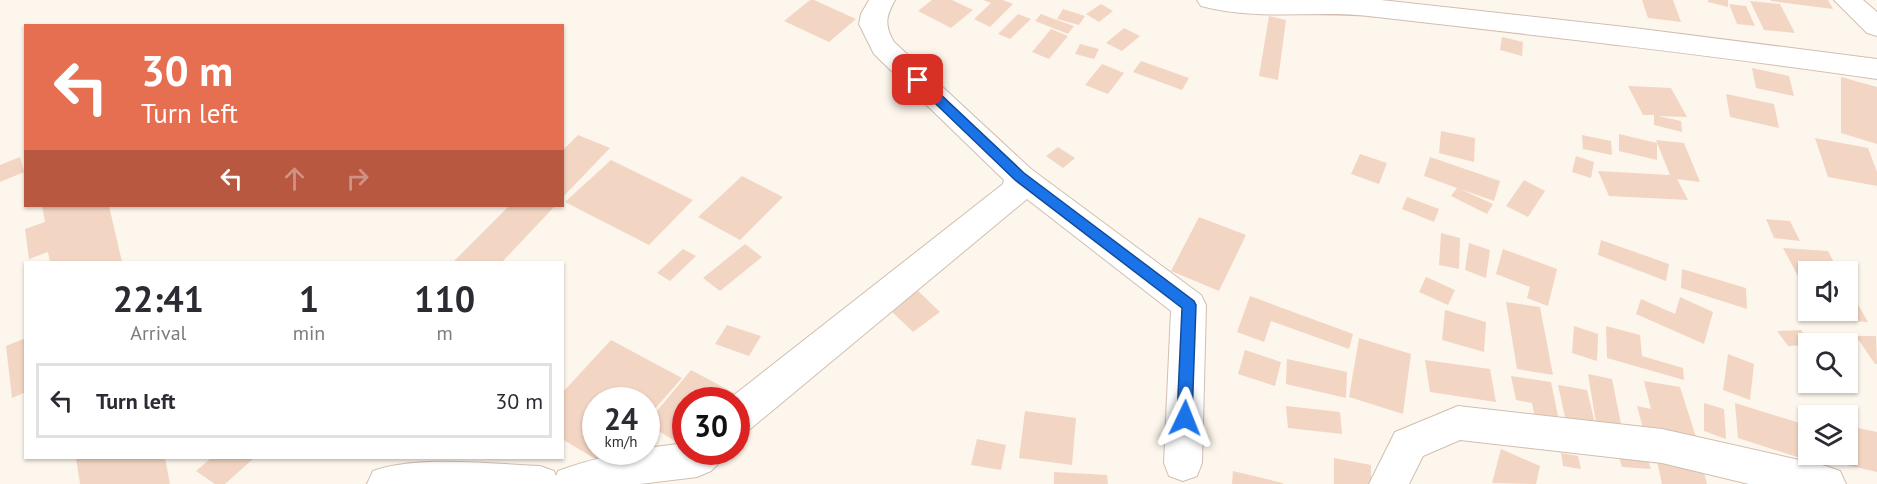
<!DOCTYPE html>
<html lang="en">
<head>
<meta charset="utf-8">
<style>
	:root { --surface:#fff; --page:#f2f2f3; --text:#2b2b33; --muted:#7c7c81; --line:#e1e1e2 }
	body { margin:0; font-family:"PT Sans",sans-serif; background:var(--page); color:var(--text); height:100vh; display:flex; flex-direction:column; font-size:22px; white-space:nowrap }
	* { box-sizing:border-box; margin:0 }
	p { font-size:20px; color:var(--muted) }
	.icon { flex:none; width:33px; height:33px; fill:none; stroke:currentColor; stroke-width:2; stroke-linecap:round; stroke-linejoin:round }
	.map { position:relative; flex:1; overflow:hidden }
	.drawer { position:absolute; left:24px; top:261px; width:540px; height:198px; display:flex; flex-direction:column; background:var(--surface); border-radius:0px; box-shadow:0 2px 4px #0004 }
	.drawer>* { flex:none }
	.top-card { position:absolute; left:24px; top:24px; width:540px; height:183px; border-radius:0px; box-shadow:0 2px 4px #0004; background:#e76f51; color:#fff; overflow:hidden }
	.controls { position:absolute; left:1798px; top:261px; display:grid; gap:12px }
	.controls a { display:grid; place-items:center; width:60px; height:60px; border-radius:0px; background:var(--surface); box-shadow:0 2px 4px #0004; font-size:30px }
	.speed { position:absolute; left:582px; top:387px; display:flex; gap:12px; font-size:30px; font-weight:700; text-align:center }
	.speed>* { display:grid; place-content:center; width:78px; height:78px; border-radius:50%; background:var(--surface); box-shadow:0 2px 4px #0004; line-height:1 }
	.speed small { font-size:15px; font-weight:400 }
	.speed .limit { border:9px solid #d22; background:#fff; color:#111 }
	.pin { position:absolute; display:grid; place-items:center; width:51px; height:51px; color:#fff; margin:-26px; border-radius:12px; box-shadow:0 3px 9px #0006 }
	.me { position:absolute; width:66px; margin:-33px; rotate:2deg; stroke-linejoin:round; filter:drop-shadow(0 0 4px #0008) }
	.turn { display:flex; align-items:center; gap:21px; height:126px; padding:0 18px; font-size:27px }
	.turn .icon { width:78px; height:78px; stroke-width:2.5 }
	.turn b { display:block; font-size:42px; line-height:51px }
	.lanes { display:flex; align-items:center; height:57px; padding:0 18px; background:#0003; justify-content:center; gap:30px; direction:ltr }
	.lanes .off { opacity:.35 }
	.eta { display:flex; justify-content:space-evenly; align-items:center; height:102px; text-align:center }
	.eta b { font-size:36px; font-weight:700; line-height:42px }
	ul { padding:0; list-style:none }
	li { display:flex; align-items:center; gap:18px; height:75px; margin:0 12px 9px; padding:0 6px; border:3px solid var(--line); border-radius:0px }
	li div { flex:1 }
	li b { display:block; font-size:22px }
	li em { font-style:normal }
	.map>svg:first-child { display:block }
	.building { fill:#f3d5c3 }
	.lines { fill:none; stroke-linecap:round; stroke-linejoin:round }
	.minor-casing { stroke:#d1beb0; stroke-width:2 }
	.minor { fill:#fff; fill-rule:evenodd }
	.route { fill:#1a73e8; stroke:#114b97; stroke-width:1.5 }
</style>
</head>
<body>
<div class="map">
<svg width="1877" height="484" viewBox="0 0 1877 484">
	<rect width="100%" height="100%" fill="#fdf6ec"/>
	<!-- building -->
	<path class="building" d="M 810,0 L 814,0 L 856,19 L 829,42 L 784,21 Z
		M 932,0 L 952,0 L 973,10 L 951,28 L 918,11 Z
		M 983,0 L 1003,0 L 1013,4 L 990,27 L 974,19 L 991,3 Z
		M 1642,0 L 1673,0 L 1681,22 L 1648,18 Z
		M 1708,0 L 1728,0 L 1728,7 L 1708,2 Z
		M 1771,0 L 1828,0 L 1833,9 L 1771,1 Z
		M 1750,1 L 1780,4 L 1795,33 L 1764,30 Z
		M 1101,4 L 1113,11 L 1099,22 L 1086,14 Z
		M 1729,4 L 1746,6 L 1755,26 L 1737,24 Z
		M 1063,9 L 1085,16 L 1079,25 L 1057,19 Z
		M 1018,14 L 1031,19 L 1010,39 L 998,34 Z
		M 1041,14 L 1054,19 L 1074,26 L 1068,34 L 1035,21 Z
		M 1269,16 L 1286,20 L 1278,80 L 1259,76 Z
		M 1124,28 L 1140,36 L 1122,51 L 1106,43 Z
		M 1051,29 L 1068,36 L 1049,59 L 1032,52 Z
		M 1502,37 L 1523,42 L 1522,56 L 1500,50 Z
		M 1080,44 L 1099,49 L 1094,59 L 1075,54 Z
		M 1141,61 L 1189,78 L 1182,90 L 1133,72 Z
		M 1102,64 L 1124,73 L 1108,94 L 1085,85 Z
		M 1752,68 L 1789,76 L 1794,96 L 1756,88 Z
		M 1841,77 L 1877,87 L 1877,144 L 1841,133 Z
		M 1628,86 L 1671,88 L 1687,117 L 1658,116 L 1681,121 L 1682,132 L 1654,125 L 1654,115 L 1643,115 Z
		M 1726,94 L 1774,104 L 1779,128 L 1730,117 Z
		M 1441,131 L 1475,138 L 1474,162 L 1439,153 Z
		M 1619,134 L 1657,143 L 1657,160 L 1619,151 Z
		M 578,135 L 610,148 L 562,198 L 562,151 Z
		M 1582,135 L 1611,141 L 1612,155 L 1583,149 Z
		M 1815,138 L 1868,148 L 1877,172 L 1877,186 L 1828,177 Z
		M 1656,140 L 1684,143 L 1700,182 L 1677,179 L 1688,200 L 1609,196 L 1598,171 L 1670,175 Z
		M 1058,147 L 1075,158 L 1063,168 L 1046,156 Z
		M 1360,154 L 1387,163 L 1379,184 L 1351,174 Z
		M 1576,156 L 1594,162 L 1591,178 L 1572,172 Z
		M 20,157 L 24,172 L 0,182 L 0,165 Z
		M 1430,157 L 1500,181 L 1494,201 L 1460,189 L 1493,204 L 1487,214 L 1451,196 L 1457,188 L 1424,176 Z
		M 611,160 L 693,200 L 649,245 L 565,202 Z
		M 742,176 L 783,197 L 740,240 L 698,217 Z
		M 1524,180 L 1545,191 L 1528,217 L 1506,206 Z
		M 1407,197 L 1439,209 L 1434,222 L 1402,209 Z
		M 42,206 L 109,206 L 122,262 L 50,262 L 48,252 L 29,259 L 25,229 L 45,222 Z
		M 509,206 L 555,206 L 502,262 L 453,262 Z
		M 1199,217 L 1246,235 L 1219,291 L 1171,271 Z
		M 1766,219 L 1790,221 L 1800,241 L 1774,238 Z
		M 1441,233 L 1460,238 L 1459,269 L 1439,265 Z
		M 1601,240 L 1669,264 L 1666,281 L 1598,255 Z
		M 1469,243 L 1490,250 L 1486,278 L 1465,270 Z
		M 745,244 L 762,257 L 720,291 L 703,278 Z
		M 1783,248 L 1828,251 L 1839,272 L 1809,272 L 1809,297 Z
		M 683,249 L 696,256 L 670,281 L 657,273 Z
		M 1503,249 L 1557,269 L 1548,306 L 1527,298 L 1530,287 L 1496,274 Z
		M 1682,269 L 1746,288 L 1747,309 L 1681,288 Z
		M 1426,277 L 1455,290 L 1448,305 L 1419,292 Z
		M 914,287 L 940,312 L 913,332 L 887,307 Z
		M 1848,287 L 1868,322 L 1820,319 L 1816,310 L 1848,310 Z
		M 1250,296 L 1353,334 L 1349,349 L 1271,321 L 1264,342 L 1237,332 Z
		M 1680,297 L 1713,312 L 1704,344 L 1636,314 L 1641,299 L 1675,314 Z
		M 1506,302 L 1540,307 L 1553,375 L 1517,369 Z
		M 1445,310 L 1486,322 L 1484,352 L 1442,340 Z
		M 727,325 L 761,336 L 749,356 L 715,344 Z
		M 1574,326 L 1598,334 L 1597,361 L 1572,353 Z
		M 1606,326 L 1640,335 L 1642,356 L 1683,368 L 1684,380 L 1607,358 Z
		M 1801,330 L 1811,344 L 1809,345 L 1788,346 L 1777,331 Z
		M 1856,336 L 1876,336 L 1877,364 L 1875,364 Z
		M 26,338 L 26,392 L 12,398 L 6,346 Z
		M 1359,338 L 1411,354 L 1403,414 L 1349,397 Z
		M 611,340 L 682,378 L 646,419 L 646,400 L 596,400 L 596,452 L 620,452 L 607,466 L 562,439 L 562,393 Z
		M 1245,350 L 1281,362 L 1275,386 L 1238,374 Z
		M 1728,354 L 1754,364 L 1750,400 L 1723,390 Z
		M 1287,359 L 1347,372 L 1346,398 L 1286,384 Z
		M 1425,360 L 1490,369 L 1496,402 L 1430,392 Z
		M 691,370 L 738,395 L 734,400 L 686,400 L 686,447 L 646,424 Z
		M 1588,374 L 1612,379 L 1623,434 L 1597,429 Z
		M 1511,376 L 1551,382 L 1560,426 L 1536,422 L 1532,403 L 1516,400 Z
		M 1644,381 L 1680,387 L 1697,440 L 1644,432 L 1637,406 L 1651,409 Z
		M 1558,385 L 1587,390 L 1598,436 L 1568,431 Z
		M 1704,403 L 1724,409 L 1726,439 L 1704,431 Z
		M 1735,403 L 1809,426 L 1809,454 L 1821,454 L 1822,465 L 1738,438 Z
		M 1286,406 L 1340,412 L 1342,434 L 1288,428 Z
		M 1025,411 L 1076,418 L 1072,465 L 1019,458 Z
		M 1848,426 L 1877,432 L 1877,472 L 1829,461 L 1827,454 L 1848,454 Z
		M 977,439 L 1006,445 L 1001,470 L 971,465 Z
		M 1501,449 L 1540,466 L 1536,484 L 1492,483 Z
		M 1655,452 L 1701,460 L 1707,484 L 1662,484 Z
		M 1561,453 L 1578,456 L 1581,469 L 1563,466 Z
		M 1618,454 L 1647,457 L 1651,469 L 1622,467 Z
		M 76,458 L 165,458 L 170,484 L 80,484 Z
		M 211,458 L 254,458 L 225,484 L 215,484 L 196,471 Z
		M 1334,458 L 1371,465 L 1371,484 L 1334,484 Z
		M 1233,471 L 1283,483 L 1283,484 L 1232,484 Z
		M 1054,472 L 1107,475 L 1108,484 L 1054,484 Z"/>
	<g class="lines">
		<defs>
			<path id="minor" d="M 869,0 L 895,0 C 886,16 884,25 894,42 L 1031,169 L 1201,295 L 1206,305 L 1202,463 L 1197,476 L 1183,481 L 1169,476 L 1164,463 L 1171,311 L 1027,199 L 749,430 L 736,434 L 736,400 L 729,400 L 734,395 L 1003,184 L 1004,180 L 874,54 L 859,24 L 861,14 Z
				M 1197,0 L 1381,0 L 1634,28 L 1877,59 L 1877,79 C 1710,55 1544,36 1377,17 C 1316,9 1262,22 1201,6 Z
				M 1834,0 L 1863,0 L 1877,12 L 1877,36 L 1867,33 Z
				M 1458,406 L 1662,429 L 1826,466 L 1840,471 L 1846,484 L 1749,484 L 1662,463 L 1460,440 L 1423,456 L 1409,484 L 1369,484 L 1395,432 Z
				M 686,443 L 686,452 L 723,452 L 718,464 L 711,471 L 697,477 L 640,484 L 367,484 L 373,471 C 416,455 493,464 540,466 L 554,471 L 556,476 L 558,471 C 586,461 617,452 646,452 L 646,448 Z"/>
		</defs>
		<!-- minor casing -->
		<use href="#minor" class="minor-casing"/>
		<!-- minor -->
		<use href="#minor" class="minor"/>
	</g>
	<!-- route -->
	<path class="route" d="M 918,76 L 922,77 L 1024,173 L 1194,301 L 1196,305 L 1192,418 L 1190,423 L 1185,425 L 1179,423 L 1177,418 L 1182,308 L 1015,180 L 914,83 L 914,77 Z"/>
</svg>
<div class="controls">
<a><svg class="icon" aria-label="sound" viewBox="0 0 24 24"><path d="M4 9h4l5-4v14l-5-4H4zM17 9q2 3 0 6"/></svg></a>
<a><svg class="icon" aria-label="search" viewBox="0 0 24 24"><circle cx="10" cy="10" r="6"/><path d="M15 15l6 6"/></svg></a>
<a><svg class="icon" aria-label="layers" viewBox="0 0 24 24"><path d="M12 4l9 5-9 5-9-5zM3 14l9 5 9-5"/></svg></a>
</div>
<div class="speed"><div>24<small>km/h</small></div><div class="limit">30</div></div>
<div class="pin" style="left:918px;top:80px;background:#d93025"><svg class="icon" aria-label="arrive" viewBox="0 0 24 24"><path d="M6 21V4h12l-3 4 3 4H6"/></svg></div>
<svg class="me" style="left:1185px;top:418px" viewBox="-20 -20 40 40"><path d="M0-17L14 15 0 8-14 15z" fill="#1a73e8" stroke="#fff" stroke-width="4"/></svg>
<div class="top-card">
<div class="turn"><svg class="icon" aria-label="left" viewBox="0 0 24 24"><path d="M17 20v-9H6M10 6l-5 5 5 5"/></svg><div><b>30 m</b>Turn left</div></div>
<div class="lanes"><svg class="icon" aria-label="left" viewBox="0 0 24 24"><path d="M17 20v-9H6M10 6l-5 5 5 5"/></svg><svg class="icon off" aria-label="ahead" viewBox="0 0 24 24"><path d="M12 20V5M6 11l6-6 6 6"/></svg><svg class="icon off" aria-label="right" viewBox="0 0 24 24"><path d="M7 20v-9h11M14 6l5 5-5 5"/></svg></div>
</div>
<section class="drawer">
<div class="eta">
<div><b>22:41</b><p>Arrival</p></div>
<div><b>1</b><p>min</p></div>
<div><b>110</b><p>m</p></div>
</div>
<ul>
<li><svg class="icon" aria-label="left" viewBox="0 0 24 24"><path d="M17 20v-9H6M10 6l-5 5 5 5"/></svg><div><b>Turn left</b></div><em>30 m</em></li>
</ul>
</section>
</div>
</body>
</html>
